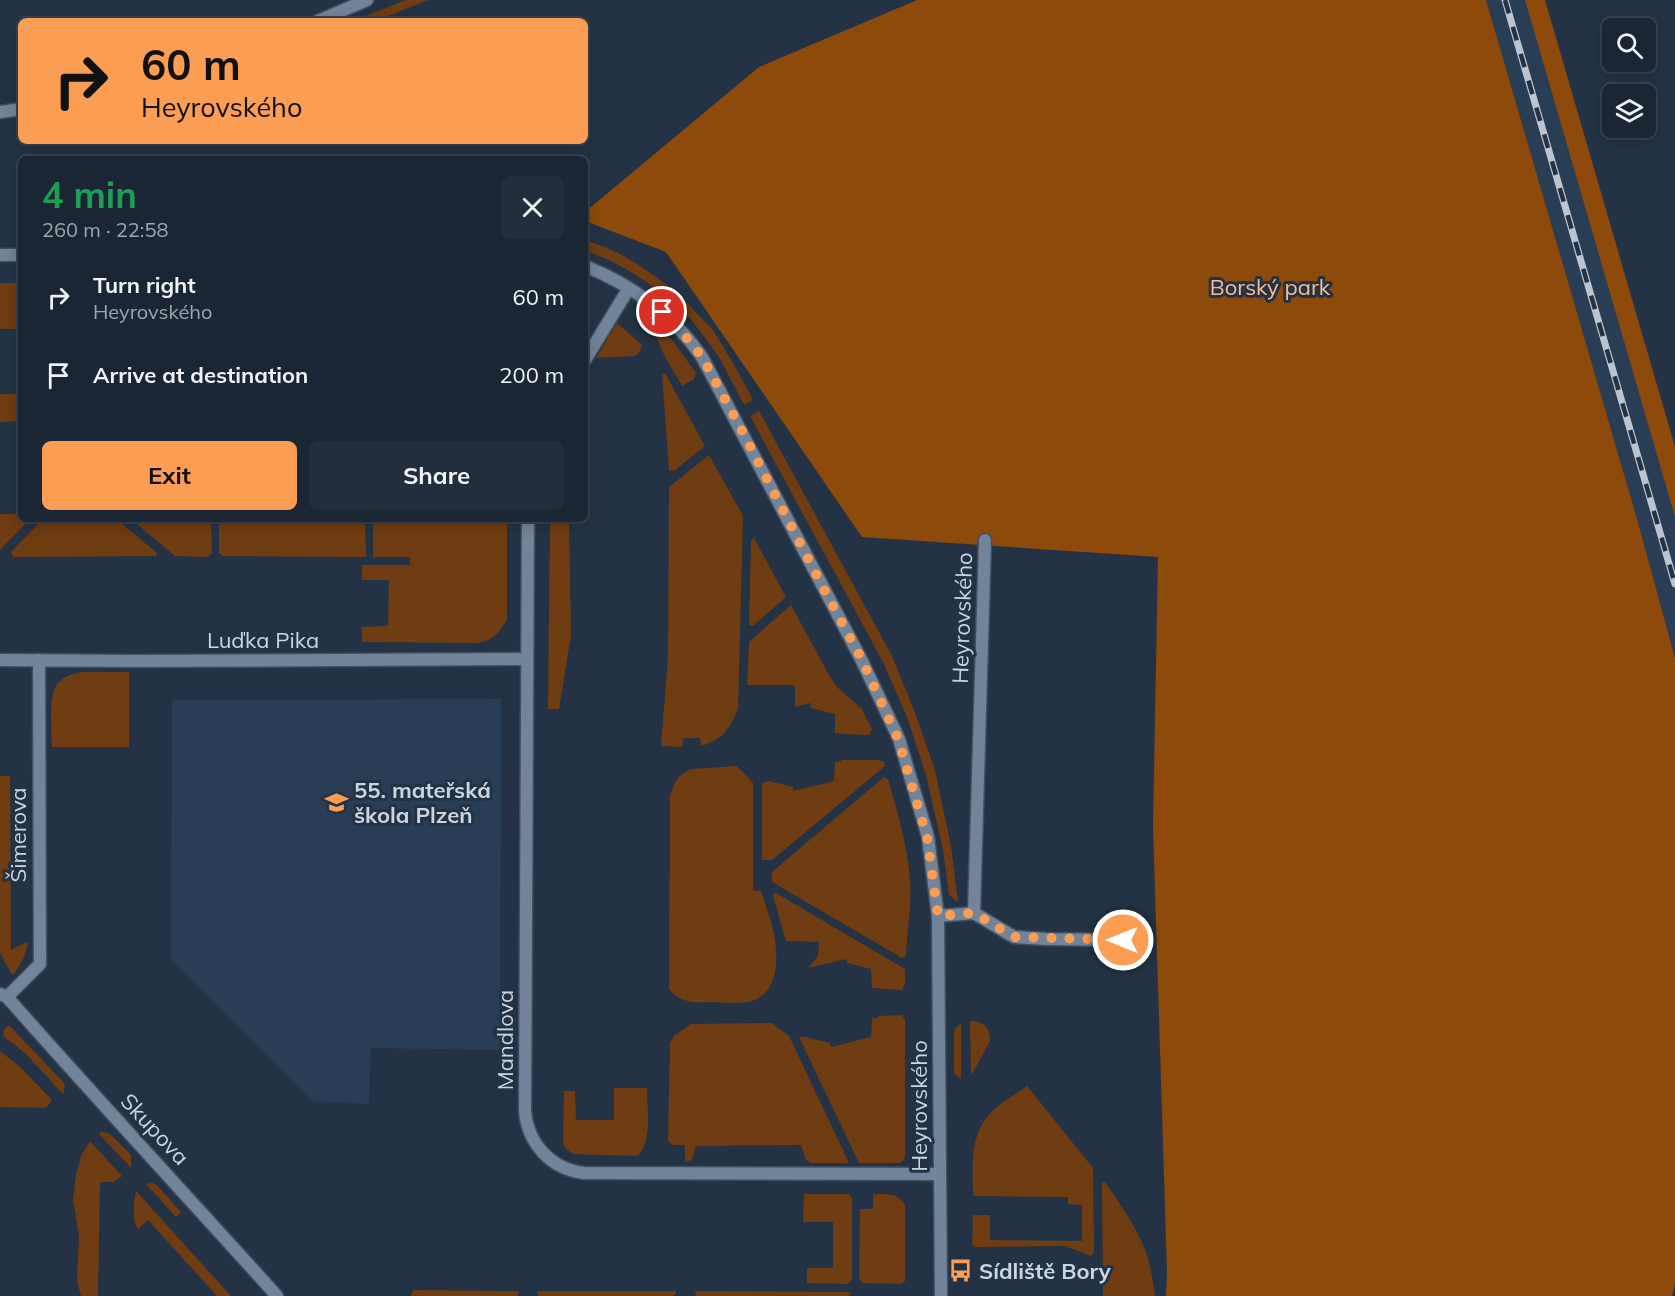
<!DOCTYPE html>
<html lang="en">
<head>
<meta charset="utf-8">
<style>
	:root { --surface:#1a2634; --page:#232e3c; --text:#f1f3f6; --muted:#9fa5ac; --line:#38434f; --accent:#fc9d54 }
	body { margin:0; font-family:Mulish,sans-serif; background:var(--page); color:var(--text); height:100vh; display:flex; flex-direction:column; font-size:22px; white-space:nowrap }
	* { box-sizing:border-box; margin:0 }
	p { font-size:20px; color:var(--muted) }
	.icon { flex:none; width:33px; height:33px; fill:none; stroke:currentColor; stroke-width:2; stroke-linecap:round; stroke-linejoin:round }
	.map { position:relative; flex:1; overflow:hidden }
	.sheet { position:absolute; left:18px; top:156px; width:570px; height:366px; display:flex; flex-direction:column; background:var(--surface); border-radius:9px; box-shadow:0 3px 15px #0003,0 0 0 2px var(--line) }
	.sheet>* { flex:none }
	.banner { position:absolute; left:18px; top:18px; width:570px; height:126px; border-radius:9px; box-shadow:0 3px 15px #0003,0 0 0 2px var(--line); background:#fc9d54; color:#111; overflow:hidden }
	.buttons { position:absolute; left:1602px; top:18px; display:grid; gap:12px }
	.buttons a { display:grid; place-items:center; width:54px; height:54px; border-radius:9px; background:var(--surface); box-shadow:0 3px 15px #0003,0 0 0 2px var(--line); font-size:30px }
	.pin { position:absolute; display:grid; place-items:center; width:51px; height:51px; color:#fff; margin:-26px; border:3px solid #fff; border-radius:50%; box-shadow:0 2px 6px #0007 }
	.me { position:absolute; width:66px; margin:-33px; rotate:270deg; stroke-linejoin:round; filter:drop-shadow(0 0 4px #0008) }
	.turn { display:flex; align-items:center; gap:21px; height:126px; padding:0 24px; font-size:27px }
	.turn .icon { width:78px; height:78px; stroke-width:2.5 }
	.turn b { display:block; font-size:42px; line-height:51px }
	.round { display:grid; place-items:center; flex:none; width:63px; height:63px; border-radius:9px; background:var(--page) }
	.overview { display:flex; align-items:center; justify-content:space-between; height:102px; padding:0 24px }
	h1 { font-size:36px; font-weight:700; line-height:45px; color:#1e9e55 }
	.cta { display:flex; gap:12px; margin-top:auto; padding:12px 24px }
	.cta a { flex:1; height:69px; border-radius:9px; background:var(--accent); color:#111; font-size:24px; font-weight:700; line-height:69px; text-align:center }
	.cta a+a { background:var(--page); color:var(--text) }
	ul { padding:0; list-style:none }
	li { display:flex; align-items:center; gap:18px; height:78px; padding:0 24px }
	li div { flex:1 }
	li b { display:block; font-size:22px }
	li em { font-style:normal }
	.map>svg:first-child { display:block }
	.built { fill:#293e55 }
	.green { fill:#703c11 }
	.forest { fill:#8e4a0a }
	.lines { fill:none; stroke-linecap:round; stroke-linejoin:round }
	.minor-casing { stroke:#414e5e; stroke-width:15 }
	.tertiary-casing { stroke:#414e5e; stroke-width:15 }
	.minor { stroke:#728499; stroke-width:12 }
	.tertiary { stroke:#728499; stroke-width:12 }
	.rail-casing { stroke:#bac5d0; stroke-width:7 }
	.rail { stroke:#233345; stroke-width:4.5; stroke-dasharray:14; stroke-linecap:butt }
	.route { stroke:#fc9d54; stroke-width:10; stroke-dasharray:0 18 }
	.labels { text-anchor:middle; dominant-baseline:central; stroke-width:6; stroke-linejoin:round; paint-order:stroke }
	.park-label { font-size:22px; fill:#f6bc93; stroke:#233345 }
	.street-label { font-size:22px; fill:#cbd5e0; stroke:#233345 }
	.poi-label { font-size:22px; font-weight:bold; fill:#cbd5e0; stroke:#233345; text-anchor:start }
</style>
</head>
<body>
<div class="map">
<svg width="1675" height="1296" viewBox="0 0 1675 1296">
	<rect width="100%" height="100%" fill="#233345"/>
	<!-- built -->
	<path class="built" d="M 1486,0 L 1525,0 L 1673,509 L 1675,517 L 1675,658 L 1637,519 Z
		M 501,699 L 500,1050 L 371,1048 L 369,1104 L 312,1101 L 171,960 L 172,700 Z"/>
	<!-- green -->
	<path class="green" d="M 406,0 L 428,0 L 376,21 L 353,21 Z
		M 585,240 C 621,251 641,266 671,288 L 665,295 C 641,278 614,259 585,251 Z
		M 0,283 L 21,283 L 21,329 L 0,329 Z
		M 681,297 L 713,330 L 733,363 L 753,400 L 744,405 L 719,357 L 691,319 L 674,302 Z
		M 617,323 L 642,345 L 640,351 L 635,356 L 596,358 Z
		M 656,326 L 673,341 L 696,373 L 694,379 L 682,386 C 674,371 653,342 656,326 Z
		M 665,373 L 705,446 L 674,471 L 669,470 L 662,374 Z
		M 0,394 L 21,394 L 21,421 L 0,422 Z
		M 759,411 L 892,656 L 914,710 L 935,770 L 951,846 L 958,902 L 949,895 L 943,850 L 926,775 L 907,717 L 883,662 L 750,416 Z
		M 709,455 L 743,516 L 738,709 C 728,731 723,739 701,746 L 700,738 L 683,738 L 682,747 L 661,746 L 668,656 L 669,487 Z
		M 0,514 L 21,514 L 21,519 L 30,519 L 0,550 Z
		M 43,519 L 116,519 L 157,553 L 156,556 L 13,557 L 11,552 Z
		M 131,519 L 211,519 L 212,553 L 208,557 L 175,556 Z
		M 219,519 L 365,519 L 366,557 L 223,556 L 219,553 Z
		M 373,519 L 507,519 L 507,619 C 498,634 495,639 478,643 L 362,642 L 362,627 L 388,626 L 389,580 L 362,580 L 362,565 L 410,565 L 410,557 L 373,557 Z
		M 550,519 L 569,519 L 571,635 L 559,709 L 548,709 Z
		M 754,538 L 786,597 L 753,626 L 749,625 L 751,540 Z
		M 791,605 L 829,675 L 837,687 L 862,709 L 872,729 L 869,735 L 842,734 L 841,733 L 835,733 L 835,714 L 811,708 L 811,703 L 795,707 L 795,685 L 747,685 L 749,642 Z
		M 81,672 L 129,672 L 129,747 L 52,747 C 52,731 47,693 59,682 C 65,676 73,674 81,672 Z
		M 841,760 L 879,760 L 884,762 L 885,766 L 772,860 L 762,860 L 762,783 L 769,781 L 793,787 L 793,791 L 834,781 L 835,762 L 841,762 Z
		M 737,766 L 753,783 L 753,890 L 761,891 C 766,907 773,924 775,941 C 778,960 777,989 757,999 C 746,1005 724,1002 711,1002 C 695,1003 680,1003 669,989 L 670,797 C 673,783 678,774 692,769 Z
		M 0,776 L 10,776 L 11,950 L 26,942 L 28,943 L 24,957 L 14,974 L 11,973 L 0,953 Z
		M 884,777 L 888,779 C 897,811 908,847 910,880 C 912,903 907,932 906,956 L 902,958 L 772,882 L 772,872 Z
		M 774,893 L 776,893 L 905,969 L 905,984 L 902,990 L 872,988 L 871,969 L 847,963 L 847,959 L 808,968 L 818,956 L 819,942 L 786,941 L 773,896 Z
		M 902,1015 L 905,1020 L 905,1157 L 903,1161 L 899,1163 L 859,1163 L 799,1037 L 806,1037 L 830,1043 L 831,1047 L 871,1037 L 872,1018 L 878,1018 L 878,1016 Z
		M 970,1021 C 983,1021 990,1027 990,1041 L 971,1076 Z
		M 772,1023 L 789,1036 L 849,1163 L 811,1163 L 806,1160 L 801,1145 L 696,1146 L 692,1160 L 685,1162 L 685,1145 L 672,1145 L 668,1141 L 670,1043 L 674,1036 L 691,1024 Z
		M 961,1023 L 961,1079 L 956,1076 L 954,1072 L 954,1033 L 955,1029 Z
		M 9,1025 L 63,1082 L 65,1086 L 63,1094 L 25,1053 L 3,1036 L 4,1029 Z
		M 0,1051 L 20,1067 L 52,1100 L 46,1108 L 0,1107 Z
		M 915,1078 L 920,1078 L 925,1083 L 925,1142 L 922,1151 L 915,1157 Z
		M 1027,1086 L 1093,1168 L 1094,1252 L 1091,1256 L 1065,1246 L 975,1247 L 972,1244 L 973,1215 L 990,1215 L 990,1240 L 1082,1241 L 1082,1205 L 1068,1204 L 1068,1197 L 973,1196 C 973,1168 969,1137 989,1115 C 999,1103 1015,1095 1027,1086 Z
		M 614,1088 L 647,1088 C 647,1107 653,1143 637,1156 L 573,1154 L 565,1148 L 563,1142 L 564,1091 L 575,1091 L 576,1120 L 614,1120 Z
		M 102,1132 L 110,1134 L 131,1155 L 131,1168 L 99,1134 Z
		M 90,1141 L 122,1176 L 114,1182 L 100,1182 L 98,1296 L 81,1296 L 77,1280 L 79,1237 L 73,1199 L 76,1175 L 81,1156 Z
		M 1105,1182 C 1120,1204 1138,1229 1147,1255 C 1151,1268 1153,1282 1155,1296 L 1103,1296 L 1102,1183 Z
		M 152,1183 L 156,1184 L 181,1212 L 176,1217 L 146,1184 Z
		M 136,1191 L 231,1296 L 217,1296 L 148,1220 L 138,1229 C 131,1219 134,1203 136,1191 Z
		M 804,1194 L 849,1194 L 852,1198 L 852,1279 L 848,1284 L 807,1283 L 807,1268 L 833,1268 L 833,1222 L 803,1222 Z
		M 873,1194 C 886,1194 898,1192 905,1205 L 905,1281 L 901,1284 L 863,1283 L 859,1279 L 860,1209 L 873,1209 Z
		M 413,1290 L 519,1291 L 517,1296 L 411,1296 Z
		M 537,1291 L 676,1291 L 676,1294 L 673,1296 L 539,1296 Z
		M 695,1291 L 849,1292 L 851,1294 L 847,1296 L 696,1296 Z"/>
	<!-- forest -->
	<path class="forest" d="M 917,0 L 1486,0 L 1637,519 L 1675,658 L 1675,1284 L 1672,1296 L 1166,1296 L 1167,1271 L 1153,827 L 1158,557 L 862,537 L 666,252 L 585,221 L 585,212 L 759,67 Z
		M 1525,0 L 1545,0 L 1675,447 L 1675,517 Z"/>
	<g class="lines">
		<defs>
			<path id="minor" d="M 0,255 L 21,255
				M 585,266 C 632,285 673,315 702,357 L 861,659 L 899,739 L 928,837 L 938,916 L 941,1296
				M 585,360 L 629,288
				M 528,519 L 525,1111 C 528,1144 551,1169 584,1173 L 940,1174
				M 0,660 L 134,661 L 527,659
				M 974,913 L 985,540
				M 938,916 L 974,913 L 1014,937 L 1047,939 L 1123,940
				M 0,994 L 7,997 C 95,1097 187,1196 277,1296
				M 7,997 L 40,964 L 39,660"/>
			<path id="tertiary" d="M 318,21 L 367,0
				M 0,112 L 21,109"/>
		</defs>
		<!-- minor casing -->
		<use href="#minor" class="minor-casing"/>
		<!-- tertiary casing -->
		<use href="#tertiary" class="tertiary-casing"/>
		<!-- minor -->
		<use href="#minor" class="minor"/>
		<!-- tertiary -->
		<use href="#tertiary" class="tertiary"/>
		<defs>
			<path id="rail" d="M 1505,0 L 1675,584"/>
		</defs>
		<!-- rail casing -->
		<use href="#rail" class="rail-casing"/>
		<!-- rail -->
		<use href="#rail" class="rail"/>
	</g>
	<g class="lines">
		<!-- route -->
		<path class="route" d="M 662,312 L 683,333 L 702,357 L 739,425 L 819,580 L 861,658 L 898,739 L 927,837 L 938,916 L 974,913 L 1014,937 L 1123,940"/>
	</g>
	<!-- icons -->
	<defs>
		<symbol id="school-bare" viewBox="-9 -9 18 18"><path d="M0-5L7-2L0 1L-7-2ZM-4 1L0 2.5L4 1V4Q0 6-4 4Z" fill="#fc9d54" stroke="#233345" stroke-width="2.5" paint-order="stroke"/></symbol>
		<symbol id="bus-bare" viewBox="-9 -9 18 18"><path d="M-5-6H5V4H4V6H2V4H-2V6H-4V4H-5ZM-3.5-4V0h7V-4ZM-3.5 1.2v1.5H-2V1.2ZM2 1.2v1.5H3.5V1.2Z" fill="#fc9d54" stroke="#233345" stroke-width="2.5" paint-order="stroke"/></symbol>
	</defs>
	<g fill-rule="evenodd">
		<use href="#school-bare" x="320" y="786" width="33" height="33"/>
		<use href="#bus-bare" x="944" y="1254" width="33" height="33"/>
	</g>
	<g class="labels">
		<!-- park labels -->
		<g class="park-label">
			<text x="1270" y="287">Borský park</text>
		</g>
		<!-- street labels -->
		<g class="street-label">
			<text transform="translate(962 618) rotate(-88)">Heyrovského</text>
			<text x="263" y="640">Luďka Pika</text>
			<text transform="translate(18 835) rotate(-90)">Šimerova</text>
			<text transform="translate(505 1040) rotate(-90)">Mandlova</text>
			<text transform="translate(919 1106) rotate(-90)">Heyrovského</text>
			<text transform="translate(155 1129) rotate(47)">Skupova</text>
		</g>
		<!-- poi labels -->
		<g class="poi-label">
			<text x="354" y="790">55. mateřská<tspan x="354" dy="25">škola Plzeň</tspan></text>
			<text x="979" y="1271">Sídliště Bory</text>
		</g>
	</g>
</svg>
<div class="buttons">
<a><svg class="icon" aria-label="search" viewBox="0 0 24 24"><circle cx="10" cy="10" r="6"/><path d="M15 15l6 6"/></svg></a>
<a><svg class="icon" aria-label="layers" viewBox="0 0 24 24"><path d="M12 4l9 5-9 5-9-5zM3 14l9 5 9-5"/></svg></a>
</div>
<div class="pin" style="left:662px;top:312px;background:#d93025"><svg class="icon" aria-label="arrive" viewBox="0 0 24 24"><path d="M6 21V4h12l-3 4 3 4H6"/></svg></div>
<svg class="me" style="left:1123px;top:940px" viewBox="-20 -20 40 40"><circle r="17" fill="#fc9d54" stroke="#fff" stroke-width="3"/><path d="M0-11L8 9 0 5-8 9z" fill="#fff"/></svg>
<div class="banner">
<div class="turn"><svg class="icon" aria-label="right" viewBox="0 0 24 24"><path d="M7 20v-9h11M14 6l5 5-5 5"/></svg><div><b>60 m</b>Heyrovského</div></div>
</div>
<section class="sheet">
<div class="overview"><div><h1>4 min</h1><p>260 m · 22:58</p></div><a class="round"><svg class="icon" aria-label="close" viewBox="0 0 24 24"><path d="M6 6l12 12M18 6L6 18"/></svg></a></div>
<ul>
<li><svg class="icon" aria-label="right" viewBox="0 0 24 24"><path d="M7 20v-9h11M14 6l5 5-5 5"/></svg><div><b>Turn right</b><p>Heyrovského</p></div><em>60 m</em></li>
<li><svg class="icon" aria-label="arrive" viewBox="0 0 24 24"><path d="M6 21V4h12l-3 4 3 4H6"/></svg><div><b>Arrive at destination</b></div><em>200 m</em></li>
</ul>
<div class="cta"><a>Exit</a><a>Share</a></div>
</section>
</div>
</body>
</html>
